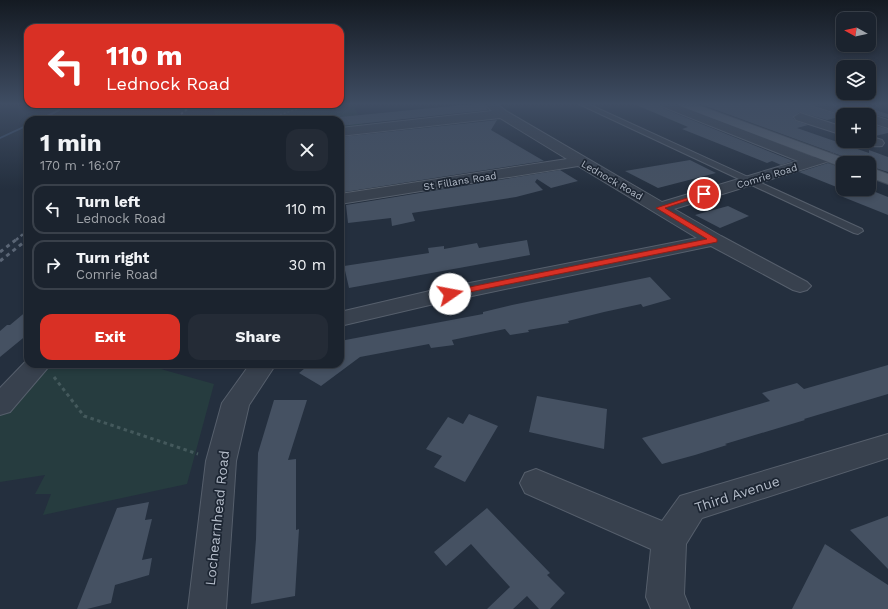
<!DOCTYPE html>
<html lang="en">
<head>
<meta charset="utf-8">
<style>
	:root { --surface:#1b232e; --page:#242b36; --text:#f1f3f6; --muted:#a0a4aa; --line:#39404a; --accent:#d93025 }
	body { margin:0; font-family:"Work Sans",sans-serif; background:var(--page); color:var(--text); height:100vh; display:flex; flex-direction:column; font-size:15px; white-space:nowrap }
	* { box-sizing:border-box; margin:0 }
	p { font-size:13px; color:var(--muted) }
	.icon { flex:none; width:22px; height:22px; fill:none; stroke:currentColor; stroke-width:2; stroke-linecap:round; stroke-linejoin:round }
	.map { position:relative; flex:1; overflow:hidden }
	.side { position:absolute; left:24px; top:116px; width:320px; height:252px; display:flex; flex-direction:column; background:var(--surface); border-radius:12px; box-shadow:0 2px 6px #0003,0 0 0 1px var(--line) }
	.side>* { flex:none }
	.banner { position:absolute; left:24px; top:24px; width:320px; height:84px; border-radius:12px; box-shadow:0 2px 6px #0003,0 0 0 1px var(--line); background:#d93025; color:#fff; overflow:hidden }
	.needle { width:26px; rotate:278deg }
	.fabs { position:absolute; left:836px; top:12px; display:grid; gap:8px }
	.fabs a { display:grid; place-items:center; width:40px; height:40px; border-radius:8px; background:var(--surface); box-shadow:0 2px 6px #0003,0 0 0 1px var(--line); font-size:20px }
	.pin { position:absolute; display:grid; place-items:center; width:34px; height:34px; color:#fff; margin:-17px; border:2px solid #fff; border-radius:50%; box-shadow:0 1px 4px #0007 }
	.me { position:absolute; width:44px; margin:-22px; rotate:78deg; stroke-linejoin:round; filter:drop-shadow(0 0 3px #0008) }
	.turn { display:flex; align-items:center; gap:14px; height:84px; padding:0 16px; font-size:18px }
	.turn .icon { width:52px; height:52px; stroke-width:2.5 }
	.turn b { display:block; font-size:28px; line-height:34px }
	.round { display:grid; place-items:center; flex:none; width:42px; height:42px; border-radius:12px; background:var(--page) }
	.summary { display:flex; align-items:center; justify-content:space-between; height:68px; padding:0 16px }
	h1 { font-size:24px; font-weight:700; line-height:30px }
	.button { display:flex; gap:8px; margin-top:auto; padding:8px 16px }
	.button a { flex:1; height:46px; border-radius:12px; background:var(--accent); color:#fff; font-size:16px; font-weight:700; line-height:46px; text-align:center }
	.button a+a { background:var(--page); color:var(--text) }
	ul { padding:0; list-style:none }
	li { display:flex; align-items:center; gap:12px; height:50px; margin:0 8px 6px; padding:0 8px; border:2px solid var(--line); border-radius:12px }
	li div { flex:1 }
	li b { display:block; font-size:15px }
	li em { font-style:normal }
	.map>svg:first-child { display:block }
	.green { fill:#263c3f }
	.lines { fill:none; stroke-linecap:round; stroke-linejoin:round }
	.stream { fill:#394c67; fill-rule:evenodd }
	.building { fill:#455162 }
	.lane-casing { stroke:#565f6c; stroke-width:2 }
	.street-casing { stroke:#565f6c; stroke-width:2 }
	.primary-casing { stroke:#414a57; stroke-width:2 }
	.path-far1 { stroke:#44595c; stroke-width:1.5; stroke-dasharray:2 2; stroke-linecap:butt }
	.path { stroke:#44595c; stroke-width:3; stroke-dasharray:3.5 3.5; stroke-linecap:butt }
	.lane { fill:#38414e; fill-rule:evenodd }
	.street { fill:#38414e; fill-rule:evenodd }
	.primary { fill:#56606e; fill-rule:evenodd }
	.rail-far2 { stroke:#5a6575; stroke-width:2; stroke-dasharray:2.5 2.5; stroke-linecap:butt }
	.rail-far1 { stroke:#5a6575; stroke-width:2.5; stroke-dasharray:3 3; stroke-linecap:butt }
	.rail { stroke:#5a6575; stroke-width:3; stroke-dasharray:4 4; stroke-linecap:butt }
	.route { fill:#d93025; stroke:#8d1f18 }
	.labels { text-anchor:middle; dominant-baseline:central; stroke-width:3.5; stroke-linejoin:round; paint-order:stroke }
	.far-street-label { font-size:10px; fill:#b4bcc9; stroke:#1d2633 }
	.near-street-label { font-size:14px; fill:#b4bcc9; stroke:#1d2633 }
</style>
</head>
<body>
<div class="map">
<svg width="888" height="609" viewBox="0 0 888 609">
	<rect width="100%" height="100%" fill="#242f3e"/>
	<!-- green -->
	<path class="green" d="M 216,104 L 353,104 L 363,126 L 340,128 L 340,120 L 217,120 L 213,109 Z
		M 39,364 L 143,364 L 214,384 L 187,484 L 43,515 L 51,494 L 35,494 L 45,475 L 0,482 L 0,412 Z"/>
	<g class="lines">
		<!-- stream -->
		<path class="stream" d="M 69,104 L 73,104 L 42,120 L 37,120 Z
			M 28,124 L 28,126 L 0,139 L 0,137 Z"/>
	</g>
	<!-- building -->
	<path class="building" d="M 473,104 L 483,104 L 488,110 L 340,126 L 340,117 Z
		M 634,104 L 658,104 L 660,107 L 793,161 L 781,165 L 772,161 L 767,163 L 682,129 L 688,127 Z
		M 700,104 L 810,104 L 813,107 L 843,116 L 827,120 L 799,112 L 793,118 L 796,121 L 808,125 L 797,128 L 869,153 L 869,150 L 888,157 L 888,172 L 869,166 L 869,163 L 852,163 L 850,159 Z
		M 836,104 L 867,104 L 868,110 L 861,112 Z
		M 869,108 L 888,114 L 888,118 L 869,113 Z
		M 497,120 L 491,130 L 544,161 L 345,192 L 340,137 Z
		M 869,124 L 888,129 L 888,133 L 875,136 L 869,135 Z
		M 690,160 L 716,173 L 658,188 L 625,171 Z
		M 828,163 L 843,168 L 843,189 L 848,189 L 844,190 L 799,172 Z
		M 560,170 L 578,181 L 551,188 L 537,179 L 535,182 L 543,190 L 516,197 L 412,213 L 415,221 L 392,226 L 391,218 L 348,223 L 346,205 Z
		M 868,189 L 888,197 L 888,215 L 843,197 Z
		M 728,206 L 749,216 L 720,228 L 695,215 Z
		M 527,240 L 530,255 L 349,288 L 344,266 L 429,253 L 428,248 L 444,246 L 444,249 L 477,243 L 479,248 Z
		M 650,277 L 671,299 L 643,307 L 641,304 L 604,312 L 568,321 L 569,323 L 528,330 L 529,332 L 510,335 L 505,329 L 452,340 L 454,345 L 431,348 L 429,344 L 360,357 L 321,386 L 299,373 L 310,364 L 340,364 L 340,341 L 483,314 L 483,312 L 512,305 Z
		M 28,310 L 28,334 L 0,357 L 0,331 L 7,325 L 10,325 Z
		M 888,365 L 888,394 L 804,419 L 805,420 L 725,444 L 727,445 L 695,455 L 662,464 L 642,438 L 770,401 L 762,393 L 797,383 L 804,389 Z
		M 537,396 L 607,409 L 604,449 L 529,432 Z
		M 274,400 L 307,400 L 288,460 L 296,459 L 296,530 L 299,529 L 295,596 L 251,604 L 256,539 L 258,453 Z
		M 469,414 L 498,426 L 465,482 L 434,467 L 442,456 L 426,449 L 448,417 L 463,424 Z
		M 149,502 L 145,520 L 152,519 L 142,560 L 152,558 L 149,575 L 115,585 L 111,603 L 87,609 L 77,609 L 117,508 Z
		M 487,508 L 550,573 L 547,575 L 565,593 L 550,609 L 539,609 L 527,596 L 513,609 L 487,609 L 510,587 L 489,564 L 471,544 L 446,566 L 434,552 Z
		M 888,516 L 888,569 L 850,530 Z
		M 825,544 L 888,585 L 888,609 L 792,609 Z"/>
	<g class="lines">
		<defs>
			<path id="lane" d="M 579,104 L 588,104 L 862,229 L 863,231 L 858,234 L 854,233 Z"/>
			<path id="street" d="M 484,104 L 497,104 L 506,111 L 662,202 L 798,161 L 661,106 L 659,104 L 676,104 L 813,157 L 828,153 L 833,154 L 835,157 L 833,160 L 674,209 L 721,236 L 807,282 L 811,286 L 807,290 L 800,292 L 793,290 L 711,246 L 434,304 L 340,326 L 340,312 L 434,290 L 697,238 L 578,166 L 340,204 L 340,194 L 567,159 L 500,118 L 340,136 L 340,128 L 492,111 Z
				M 811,104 L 830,104 L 859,112 L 861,115 L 843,115 L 813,106 Z
				M 800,113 L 843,127 L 843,135 L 796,120 L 794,117 Z
				M 869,114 L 888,120 L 888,128 L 869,122 L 869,115 L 866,115 Z
				M 869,136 L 882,140 L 884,143 L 882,146 C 876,147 867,146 863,141 L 869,141 Z
				M 28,359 L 28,364 L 51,364 L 10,412 L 0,415 L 0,388 Z
				M 250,364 L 276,364 L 249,405 L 236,461 L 226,609 L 188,609 L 206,461 L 222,403 Z
				M 888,434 L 888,458 L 702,518 L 686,544 L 684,594 L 690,609 L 651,609 L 646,597 L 651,549 L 525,493 L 520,483 L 525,473 L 536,469 L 662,521 L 680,496 Z"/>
			<path id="primary" d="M 678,104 L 695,104 L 849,160 L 851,163 L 843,163 L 843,167 L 839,166 L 680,106 Z
				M 869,167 L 888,174 L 888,184 L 869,177 Z"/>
		</defs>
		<!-- lane casing -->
		<use href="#lane" class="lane-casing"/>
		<!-- street casing -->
		<use href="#street" class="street-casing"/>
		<!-- primary casing -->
		<use href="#primary" class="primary-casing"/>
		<!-- path-far1 -->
		<path class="path-far1" d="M 274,120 L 279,115 L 313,104"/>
		<!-- path -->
		<path class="path" d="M 54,377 L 84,416 L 198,454"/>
		<!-- lane -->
		<use href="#lane" class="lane"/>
		<!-- street -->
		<use href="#street" class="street"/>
		<!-- primary -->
		<use href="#primary" class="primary"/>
		<!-- rail-far2 -->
		<path class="rail-far2" d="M 173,120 L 194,104"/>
		<!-- rail-far1 -->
		<path class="rail-far1" d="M 16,240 L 28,230"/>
		<!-- rail -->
		<path class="rail" d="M 0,252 L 17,239
			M 0,261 L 28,239"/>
	</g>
	<!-- sky -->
	<linearGradient id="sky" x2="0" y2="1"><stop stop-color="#141a22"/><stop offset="0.55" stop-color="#3f4d63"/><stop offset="1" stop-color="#3f4d63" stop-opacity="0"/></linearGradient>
	<rect width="888" height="189" fill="url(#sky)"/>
	<!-- route -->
	<path class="route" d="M 702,193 L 708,194 L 665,208 L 717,239 L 717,242 L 450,296 L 445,294 L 450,291 L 707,239 L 656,208 Z"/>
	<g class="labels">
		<!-- far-street labels -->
		<g class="far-street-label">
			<text transform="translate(767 176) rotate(-17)">Comrie Road</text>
			<text transform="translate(612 180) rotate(30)">Lednock Road</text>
			<text transform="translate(460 181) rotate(-9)">St Fillans Road</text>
		</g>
		<!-- near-street labels -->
		<g class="near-street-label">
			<text transform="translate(737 494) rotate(-18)">Third Avenue</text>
			<text transform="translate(217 518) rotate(-84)">Lochearnhead Road</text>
		</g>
	</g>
</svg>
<div class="fabs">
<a><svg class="needle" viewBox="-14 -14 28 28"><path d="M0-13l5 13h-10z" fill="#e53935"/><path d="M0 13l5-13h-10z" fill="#a0a4aa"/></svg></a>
<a><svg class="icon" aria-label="layers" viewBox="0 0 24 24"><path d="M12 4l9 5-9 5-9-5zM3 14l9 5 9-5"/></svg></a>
<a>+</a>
<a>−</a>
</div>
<div class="pin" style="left:704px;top:194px;background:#d93025"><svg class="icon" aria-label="arrive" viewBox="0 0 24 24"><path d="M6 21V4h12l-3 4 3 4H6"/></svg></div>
<svg class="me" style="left:450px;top:294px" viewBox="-20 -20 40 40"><circle r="19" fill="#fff"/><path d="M0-13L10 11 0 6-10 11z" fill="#d93025"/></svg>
<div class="banner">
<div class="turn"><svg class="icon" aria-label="left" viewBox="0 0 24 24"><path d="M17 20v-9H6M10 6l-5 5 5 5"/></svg><div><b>110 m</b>Lednock Road</div></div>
</div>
<section class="side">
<div class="summary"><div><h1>1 min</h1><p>170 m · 16:07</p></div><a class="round"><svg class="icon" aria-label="close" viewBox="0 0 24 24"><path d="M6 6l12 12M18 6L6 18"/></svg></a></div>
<ul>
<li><svg class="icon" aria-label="left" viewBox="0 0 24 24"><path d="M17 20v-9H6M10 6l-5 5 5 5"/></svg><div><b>Turn left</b><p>Lednock Road</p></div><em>110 m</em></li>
<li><svg class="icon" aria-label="right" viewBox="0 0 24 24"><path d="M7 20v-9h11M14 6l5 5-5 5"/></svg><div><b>Turn right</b><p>Comrie Road</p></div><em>30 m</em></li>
</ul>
<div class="button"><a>Exit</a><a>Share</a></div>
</section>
</div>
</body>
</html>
